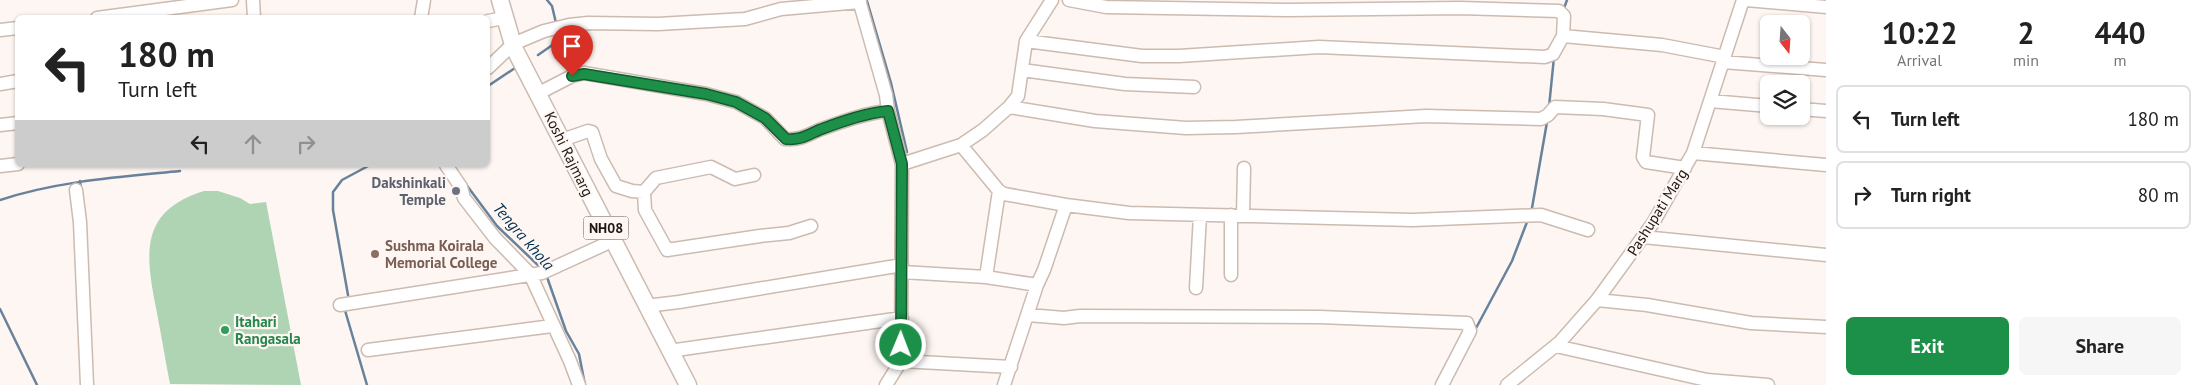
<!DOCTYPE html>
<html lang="en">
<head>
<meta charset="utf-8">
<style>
	:root { --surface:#fff; --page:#f6f6f6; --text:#222; --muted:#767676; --line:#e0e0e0; --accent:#1c8f49 }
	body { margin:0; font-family:"PT Sans",sans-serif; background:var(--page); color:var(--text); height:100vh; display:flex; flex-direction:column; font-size:19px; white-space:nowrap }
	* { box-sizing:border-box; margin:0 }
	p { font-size:16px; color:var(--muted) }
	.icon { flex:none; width:28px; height:28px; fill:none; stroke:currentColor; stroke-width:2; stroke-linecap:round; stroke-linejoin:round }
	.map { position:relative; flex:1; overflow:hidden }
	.sheet { display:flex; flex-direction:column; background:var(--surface); width:375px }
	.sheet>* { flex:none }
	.banner { position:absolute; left:15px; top:15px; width:475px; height:152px; border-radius:8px; box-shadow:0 1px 4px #0004; background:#fff; color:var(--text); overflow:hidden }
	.needle { width:32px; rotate:163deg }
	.fabs { position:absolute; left:1760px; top:15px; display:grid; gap:10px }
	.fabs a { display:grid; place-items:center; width:50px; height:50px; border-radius:8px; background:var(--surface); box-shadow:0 1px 4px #0004; font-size:25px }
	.pin { position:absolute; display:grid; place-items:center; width:42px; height:42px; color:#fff; margin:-51px -21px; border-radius:50% 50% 50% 0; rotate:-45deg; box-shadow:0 0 5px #0007 }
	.pin .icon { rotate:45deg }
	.me { position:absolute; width:55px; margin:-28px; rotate:1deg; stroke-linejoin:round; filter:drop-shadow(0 0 4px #0008) }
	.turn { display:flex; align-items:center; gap:18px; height:105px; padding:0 20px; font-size:22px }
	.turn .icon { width:65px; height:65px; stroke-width:2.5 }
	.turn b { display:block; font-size:35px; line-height:42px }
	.lanes { display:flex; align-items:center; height:48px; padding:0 20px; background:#0003; justify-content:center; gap:25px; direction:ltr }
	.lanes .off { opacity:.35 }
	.eta { display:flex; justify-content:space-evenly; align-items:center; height:85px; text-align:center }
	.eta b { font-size:30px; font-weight:600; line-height:35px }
	.action { display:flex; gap:10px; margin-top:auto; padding:10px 20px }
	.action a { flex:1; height:58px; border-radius:8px; background:var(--accent); color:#fff; font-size:20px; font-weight:600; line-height:58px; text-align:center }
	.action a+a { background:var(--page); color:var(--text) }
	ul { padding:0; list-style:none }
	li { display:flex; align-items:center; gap:15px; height:68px; margin:0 10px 8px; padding:0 10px; border:2px solid var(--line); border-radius:8px }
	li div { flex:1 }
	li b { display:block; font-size:19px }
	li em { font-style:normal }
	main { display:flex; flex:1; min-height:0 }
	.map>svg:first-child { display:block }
	.green { fill:#afd4b3 }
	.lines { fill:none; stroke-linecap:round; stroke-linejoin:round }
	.stream { stroke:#68829b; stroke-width:2.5 }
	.minor-casing { stroke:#cbbbb0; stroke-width:15 }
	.major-casing { stroke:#cbbbb0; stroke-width:19 }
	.minor { stroke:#fff; stroke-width:12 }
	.major { stroke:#fff; stroke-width:16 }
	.route-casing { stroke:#125d2f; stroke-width:12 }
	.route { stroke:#1c8f49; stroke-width:9 }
	.worship-dot { fill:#6b7280; stroke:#fdf6f2; stroke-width:2 }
	.education-dot { fill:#8d6e63; stroke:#fdf6f2; stroke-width:2 }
	.leisure-dot { fill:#2e9e5b; stroke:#fdf6f2; stroke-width:2 }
	.labels { text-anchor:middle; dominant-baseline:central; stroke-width:4.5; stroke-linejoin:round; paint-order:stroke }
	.shield { fill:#fdf6f2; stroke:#605956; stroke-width:1 }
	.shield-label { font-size:14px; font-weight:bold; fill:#1c1613 }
	.street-label { font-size:15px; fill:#1c1613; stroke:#fdf6f2 }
	.worship-label { font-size:15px; font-weight:bold; fill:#5b616d; stroke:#fdf6f2; text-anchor:end }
	.education-label { font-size:15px; font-weight:bold; fill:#785e54; stroke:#fdf6f2; text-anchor:start }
	.leisure-label { font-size:15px; font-weight:bold; fill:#27864d; stroke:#fdf6f2; text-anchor:start }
	.water-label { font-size:16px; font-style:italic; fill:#002f52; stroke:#fdf6f2 }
</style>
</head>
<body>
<main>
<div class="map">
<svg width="1826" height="385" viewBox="0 0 1826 385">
	<rect width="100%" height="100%" fill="#fdf6f2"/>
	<!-- green -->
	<path class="green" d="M 204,191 L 218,191 L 240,198 L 250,204 L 266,202 L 301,385 L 170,384 C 165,359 161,333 156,308 C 145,252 140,211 204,191 Z"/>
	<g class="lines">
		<!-- stream -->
		<path class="stream" d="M 547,0 L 552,6 L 556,23
			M 867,1 L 891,83 L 907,152
			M 1563,11 L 1567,0
			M 538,55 L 551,46 L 559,35 L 558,31
			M 488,86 L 518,66
			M 1549,107 L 1554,57
			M 80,181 L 81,189
			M 465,183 L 497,226 L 541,268
			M 0,200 C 58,181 119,177 180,171
			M 1532,208 L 1547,122
			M 547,277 L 566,331 L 579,354 L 585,385
			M 348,295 L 333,210 L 333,192 L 342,180 L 370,165
			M 344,307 L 367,385
			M 0,309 L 37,385
			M 1475,330 L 1512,261 L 1527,222"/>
		<defs>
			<path id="minor" d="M 253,0 L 254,18
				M 859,0 L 886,95 L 888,111 L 902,164 L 901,361 L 886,385
				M 1069,0 L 1106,7 L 1287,10 L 1460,8 L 1559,11 L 1564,16 L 1563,36
				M 1746,0 L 1826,7
				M 97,18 L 232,0
				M 421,18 L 424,0
				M 488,21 L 504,18
				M 0,30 L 18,28
				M 1026,41 L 1142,56 L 1179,56 L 1319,47 L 1545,57 L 1553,54 L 1563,36 L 1662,45 L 1725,57
				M 1723,62 L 1826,70
				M 488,68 L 513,44 L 544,31 L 569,25 L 588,23 L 658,24 L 745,19 L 781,9 L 860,2
				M 1022,70 L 1125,84 L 1194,87
				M 0,84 L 18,81
				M 539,93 L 572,76 L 584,73 L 706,94 L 736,102 L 765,118 L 785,139 C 801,140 806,136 819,130 C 841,122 865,113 888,111
				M 1710,101 L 1769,106
				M 1009,107 L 1095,121 L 1186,128 L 1236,127 L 1426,116 L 1541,119 L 1548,115 L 1555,107 L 1603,109 L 1648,115 L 1643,157 L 1646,162 L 1685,168
				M 1801,109 L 1826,111
				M 0,125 L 18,123
				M 562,140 L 588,131 L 592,132 L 601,159 L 616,186 L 632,191 L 644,192 L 656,178 L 711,167 L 735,179 L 754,175
				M 961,145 L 999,191 L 1004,194 L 1066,205 L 1129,213 L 1413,220 L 1541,215 L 1588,230
				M 1693,153 L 1826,165
				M 902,164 L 961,145 L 983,130 L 1009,107 L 1018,96 L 1026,41 L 1052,0
				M 446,165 L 461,187 L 464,198 L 495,238 L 530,274 L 570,361 L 579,385
				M 0,166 L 18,164
				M 76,190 L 80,222 L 87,385
				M 644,192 L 645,210 L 667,250 L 760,236 L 789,233 L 811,226
				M 1243,216 L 1244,168
				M 1643,237 L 1826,255
				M 902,272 L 986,277 L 1037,285
				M 1231,275 L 1231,215
				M 986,277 L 999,191
				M 1196,288 L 1200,215
				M 1597,300 L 1647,305 L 1751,323 L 1826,327
				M 340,305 L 542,273 L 612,241
				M 646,306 L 679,302 L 902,265
				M 1028,315 L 1064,318 L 1080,316 L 1320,317 L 1467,323 L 1470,331 L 1442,385
				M 1556,346 L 1707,380 L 1768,385
				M 368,350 L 552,326
				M 669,351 L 902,318
				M 901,361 L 1011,367
				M 1004,385 L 1037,285 L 1044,270 L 1066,205
				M 1507,385 L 1560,342 L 1597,300 L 1653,223 L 1693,153 L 1743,0"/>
			<path id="major" d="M 500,0 L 514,48 L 688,385"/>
		</defs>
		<!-- minor casing -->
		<use href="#minor" class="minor-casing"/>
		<!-- major casing -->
		<use href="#major" class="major-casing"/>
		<!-- minor -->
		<use href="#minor" class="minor"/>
		<!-- major -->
		<use href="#major" class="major"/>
	</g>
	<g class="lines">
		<defs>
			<path id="route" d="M 572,76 L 584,74 L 706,94 L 736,102 L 765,118 L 786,139 C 801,140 806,136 819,130 C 841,122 865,113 888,111 L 902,164 L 901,345"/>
		</defs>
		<!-- route casing -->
		<use href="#route" class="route-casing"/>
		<!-- route -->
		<use href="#route" class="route"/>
	</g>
	<!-- markers -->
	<circle class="worship-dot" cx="456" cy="191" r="5"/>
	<circle class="education-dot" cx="375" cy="254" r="5"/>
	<circle class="leisure-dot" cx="225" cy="330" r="5"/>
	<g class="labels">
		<!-- shield labels -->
		<rect class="shield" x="583.5" y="216.5" width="45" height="23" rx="4"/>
		<g class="shield-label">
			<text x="606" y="228">NH08</text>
		</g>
		<!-- street labels -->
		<g class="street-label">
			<text transform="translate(569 154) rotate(64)">Koshi Rajmarg</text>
			<text transform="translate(1657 212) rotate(-58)">Pashupati Marg</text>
		</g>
		<!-- worship labels -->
		<g class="worship-label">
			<text x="446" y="182">Dakshinkali<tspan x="446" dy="17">Temple</tspan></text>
		</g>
		<!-- education labels -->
		<g class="education-label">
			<text x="385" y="245">Sushma Koirala<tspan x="385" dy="17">Memorial College</tspan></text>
		</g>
		<!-- leisure labels -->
		<g class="leisure-label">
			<text x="235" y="321">Itahari<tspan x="235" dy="17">Rangasala</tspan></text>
		</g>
		<!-- water labels -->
		<g class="water-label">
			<text transform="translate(524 236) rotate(49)">Tengra khola</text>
		</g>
	</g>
</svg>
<div class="fabs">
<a><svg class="needle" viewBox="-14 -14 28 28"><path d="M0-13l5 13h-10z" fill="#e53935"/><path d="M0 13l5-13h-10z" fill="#767676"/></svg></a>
<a><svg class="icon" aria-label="layers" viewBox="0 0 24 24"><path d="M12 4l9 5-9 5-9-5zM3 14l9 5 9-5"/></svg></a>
</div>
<div class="pin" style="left:572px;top:76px;background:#d93025"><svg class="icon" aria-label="arrive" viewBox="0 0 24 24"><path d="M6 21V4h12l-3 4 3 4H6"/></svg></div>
<svg class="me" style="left:901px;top:345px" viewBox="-20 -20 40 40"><circle r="17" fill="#1c8f49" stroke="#fff" stroke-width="3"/><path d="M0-11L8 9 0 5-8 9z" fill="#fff"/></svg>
<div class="banner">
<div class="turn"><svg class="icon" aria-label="left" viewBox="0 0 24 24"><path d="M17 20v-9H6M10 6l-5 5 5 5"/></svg><div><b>180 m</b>Turn left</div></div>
<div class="lanes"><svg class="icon" aria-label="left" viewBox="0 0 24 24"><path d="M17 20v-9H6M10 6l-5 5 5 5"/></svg><svg class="icon off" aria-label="ahead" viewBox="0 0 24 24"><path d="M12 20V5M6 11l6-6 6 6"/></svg><svg class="icon off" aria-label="right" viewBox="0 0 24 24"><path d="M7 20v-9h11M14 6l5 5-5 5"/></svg></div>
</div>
</div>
<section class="sheet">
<div class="eta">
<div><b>10:22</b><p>Arrival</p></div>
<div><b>2</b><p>min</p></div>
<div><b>440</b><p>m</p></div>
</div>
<ul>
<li><svg class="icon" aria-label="left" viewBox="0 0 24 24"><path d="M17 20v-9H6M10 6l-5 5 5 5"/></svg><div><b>Turn left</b></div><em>180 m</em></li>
<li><svg class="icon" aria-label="right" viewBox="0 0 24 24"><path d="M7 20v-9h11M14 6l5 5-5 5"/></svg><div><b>Turn right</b></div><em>80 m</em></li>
</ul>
<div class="action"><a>Exit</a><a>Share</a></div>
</section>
</main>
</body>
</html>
